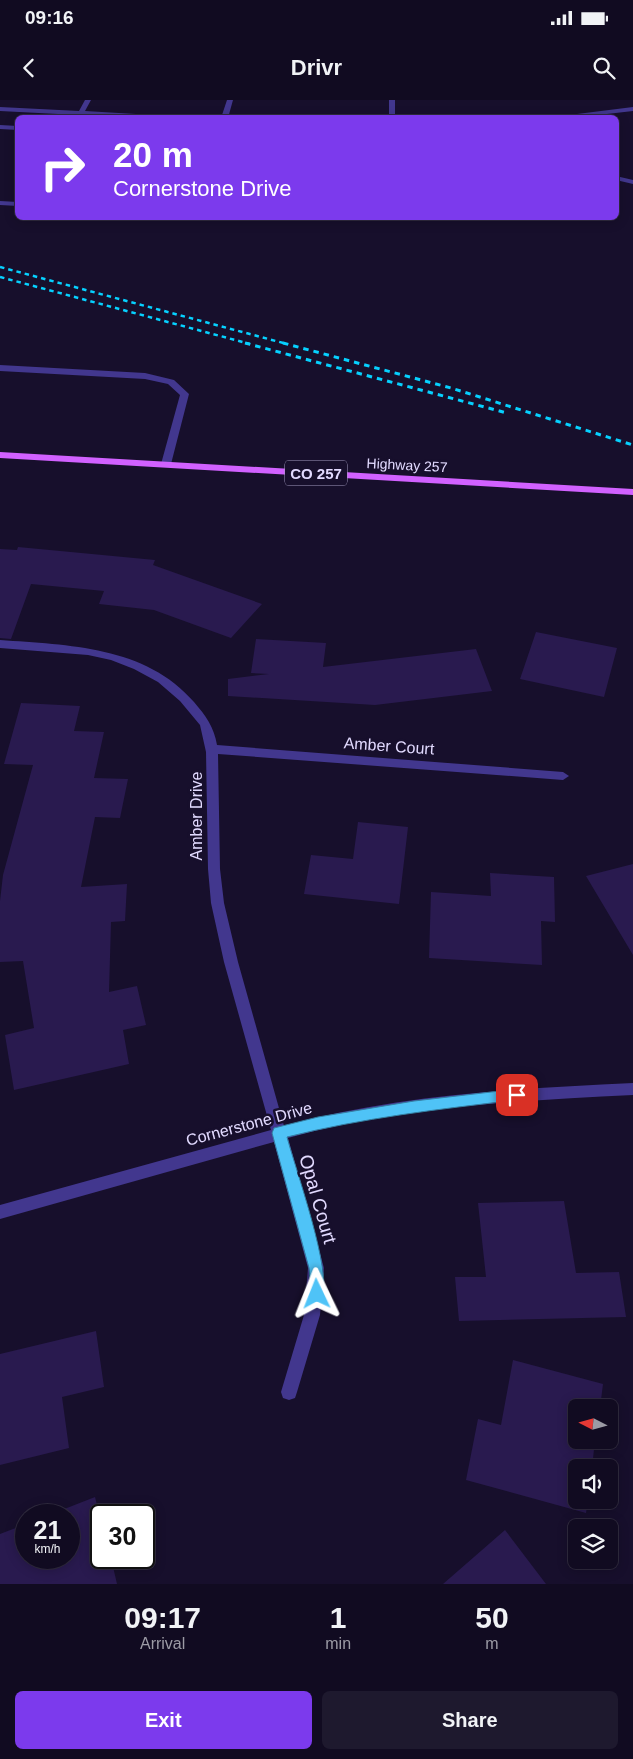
<!DOCTYPE html>
<html lang="en">
<head>
<meta charset="utf-8">
<style>
	:root { --surface:#110b21; --page:#1e192e; --text:#f1f3f6; --muted:#9c9ba5; --line:#302b3f; --accent:#7c3aed }
	body { margin:0; font-family:Arial,sans-serif; background:var(--page); color:var(--text); height:100vh; display:flex; flex-direction:column; font-size:19px; white-space:nowrap }
	* { box-sizing:border-box; margin:0 }
	p { font-size:16px; color:var(--muted) }
	.icon { flex:none; width:28px; height:28px; fill:none; stroke:currentColor; stroke-width:2; stroke-linecap:round; stroke-linejoin:round }
	.map { position:relative; height:1484px; overflow:hidden }
	.sheet { display:flex; flex-direction:column; background:var(--surface); flex:1 }
	.sheet>* { flex:none }
	.top-card { position:absolute; left:15px; top:15px; width:604px; height:105px; border-radius:8px; box-shadow:0 2px 12px #0003,0 0 0 1px var(--line); background:#7c3aed; color:#fff; overflow:hidden }
	.needle { width:32px; rotate:276deg }
	.tools { position:absolute; left:568px; top:1299px; display:grid; gap:10px }
	.tools a { display:grid; place-items:center; width:50px; height:50px; border-radius:8px; background:var(--surface); box-shadow:0 2px 12px #0003,0 0 0 1px var(--line); font-size:25px }
	.speed { position:absolute; left:15px; top:1404px; display:flex; gap:10px; font-size:25px; font-weight:700; text-align:center }
	.speed>* { display:grid; place-content:center; width:65px; height:65px; border-radius:50%; background:var(--surface); box-shadow:0 2px 12px #0003,0 0 0 1px var(--line); line-height:1 }
	.speed small { font-size:12px; font-weight:400 }
	.speed .limit { border:2px solid #111; border-radius:8px; background:#fff; color:#111 }
	.pin { position:absolute; display:grid; place-items:center; width:42px; height:42px; color:#fff; margin:-21px; border-radius:10px; box-shadow:0 2px 8px #0006 }
	.me { position:absolute; width:55px; margin:-28px; rotate:358deg; stroke-linejoin:round; filter:drop-shadow(0 0 4px #0008) }
	.turn { display:flex; align-items:center; gap:18px; height:105px; padding:0 15px; font-size:22px }
	.turn .icon { width:65px; height:65px; stroke-width:2.5 }
	.turn b { display:block; font-size:35px; line-height:42px }
	.eta { display:flex; justify-content:space-evenly; align-items:center; height:85px; text-align:center }
	.eta b { font-size:30px; font-weight:700; line-height:35px }
	.action { display:flex; gap:10px; margin-top:auto; padding:10px 15px }
	.action a { flex:1; height:58px; border-radius:8px; background:var(--accent); color:#fff; font-size:20px; font-weight:700; line-height:58px; text-align:center }
	.action a+a { background:var(--page); color:var(--text) }
	.status { display:flex; justify-content:space-between; align-items:center; height:35px; padding:0 25px; background:var(--surface); direction:ltr }
	.status svg { height:14px; fill:currentColor }
	header { display:flex; justify-content:space-between; align-items:center; height:65px; padding:0 15px; background:var(--surface); font-size:22px; font-weight:700 }
	.map>svg:first-child { display:block }
	.building { fill:#291a4f }
	.lines { fill:none; stroke-linecap:round; stroke-linejoin:round }
	.service { fill:#42378e; fill-rule:evenodd }
	.minor { fill:#42378e; fill-rule:evenodd }
	.primary { fill:#d161ff; fill-rule:evenodd }
	.rail-far1 { stroke:#06d1ff; stroke-width:2.5; stroke-dasharray:4.5 4; stroke-linecap:butt }
	.rail { stroke:#06d1ff; stroke-width:3; stroke-dasharray:5.5 5; stroke-linecap:butt }
	.route { fill:#4fc3f7; stroke:#337fa1 }
	.labels { text-anchor:middle; dominant-baseline:central; stroke-width:5; stroke-linejoin:round; paint-order:stroke }
	.far-street-label { font-size:14px; fill:#e2daff; stroke:#170f2c }
	.shield { fill:#170f2c; stroke:#a59dc0; stroke-width:1 }
	.shield-label { font-size:15px; font-weight:bold; fill:#e2daff }
	.street-label { font-size:16px; fill:#e2daff; stroke:#170f2c }
	.near-street-label { font-size:19px; fill:#e2daff; stroke:#170f2c }
</style>
</head>
<body>
<div class="status"><b>09:16</b><svg viewBox="0 0 49 12"><path d="M0 12V9h3v3zM5 12V6h3v6zM10 12V3h3v9zM15 12V0h3v12zM26 1h20v11H26zM47 4h2v5h-2z"/></svg></div>
<header><svg class="icon" aria-label="back" viewBox="0 0 24 24"><path d="M15 5l-7 7 7 7"/></svg>Drivr<svg class="icon" aria-label="search" viewBox="0 0 24 24"><circle cx="10" cy="10" r="6"/><path d="M15 15l6 6"/></svg></header>
<div class="map">
<svg width="633" height="1484" viewBox="0 0 633 1484">
	<rect width="100%" height="100%" fill="#170f2c"/>
	<!-- building -->
	<path class="building" d="M 18,447 L 155,460 L 153,465 L 262,504 L 231,538 L 154,510 L 99,504 L 104,491 L 31,484 L 11,539 L 0,538 L 0,449 L 17,450 Z
		M 536,532 L 617,548 L 604,597 L 520,579 Z
		M 256,539 L 326,543 L 323,567 L 476,549 L 492,591 L 375,605 L 228,596 L 228,579 L 269,574 L 251,573 Z
		M 21,603 L 80,606 L 74,631 L 104,632 L 94,678 L 128,679 L 120,718 L 95,717 L 81,787 L 127,784 L 125,821 L 111,822 L 109,892 L 137,886 L 146,925 L 123,930 L 129,964 L 14,990 L 5,935 L 34,928 L 23,861 L 0,862 L 0,801 L 3,775 L 33,665 L 4,664 Z
		M 358,722 L 408,727 L 399,804 L 304,794 L 311,755 L 353,759 Z
		M 633,764 L 633,855 L 586,776 Z
		M 490,773 L 554,777 L 555,822 L 541,821 L 542,865 L 429,858 L 431,792 L 491,796 Z
		M 564,1101 L 576,1173 L 619,1172 L 626,1217 L 459,1221 L 455,1177 L 486,1177 L 478,1103 Z
		M 96,1231 L 104,1287 L 62,1297 L 69,1348 L 0,1365 L 0,1254 Z
		M 513,1260 L 603,1284 L 600,1308 L 576,1308 L 576,1340 L 595,1340 L 592,1368 L 576,1368 L 576,1400 L 588,1400 L 586,1413 L 466,1380 L 478,1319 L 501,1325 Z
		M 95,1397 L 101,1421 L 101,1458 L 111,1458 L 117,1484 L 0,1484 L 0,1434 L 26,1424 L 26,1458 L 69,1458 L 69,1415 L 49,1415 Z
		M 505,1430 L 546,1484 L 443,1484 Z"/>
	<g class="lines">
		<!-- service -->
		<path class="service" d="M 85,0 L 91,0 L 85,11 L 204,18 L 84,15 L 83,18 L 76,18 L 77,15 L 0,11 L 0,7 L 79,11 Z
			M 227,0 L 233,0 L 228,18 L 221,18 Z
			M 389,0 L 395,0 L 395,18 L 389,18 Z
			M 633,7 L 633,11 L 572,18 L 545,18 Z
			M 0,25 L 18,26 L 18,30 L 0,29 Z
			M 616,76 L 633,80 L 633,84 L 616,80 Z
			M 0,101 L 18,102 L 18,106 L 0,105 Z
			M 0,265 L 145,273 L 174,280 L 189,294 L 171,364 L 166,367 L 161,364 L 180,295 L 168,284 L 145,279 L 0,271 Z"/>
		<!-- minor -->
		<path class="minor" d="M 0,540 C 68,545 146,546 194,602 C 206,616 214,627 217,645 L 563,672 L 569,676 L 563,680 L 218,654 L 220,769 L 224,803 L 238,862 L 284,1026 C 398,994 516,989 633,983 L 633,995 C 517,1001 400,1006 288,1038 L 324,1168 L 320,1215 L 297,1292 L 295,1298 L 289,1300 L 283,1298 L 281,1292 L 304,1215 L 308,1168 L 274,1042 L 0,1119 L 0,1105 L 271,1030 L 224,862 L 211,803 L 208,769 L 206,652 L 200,625 L 180,601 L 158,582 L 134,569 L 111,560 L 88,555 L 0,548 Z"/>
		<!-- primary -->
		<path class="primary" d="M 0,352 L 633,389 L 633,395 L 0,358 Z"/>
		<!-- rail-far1 -->
		<path class="rail-far1" d="M 0,167 L 287,244
			M 0,177 L 250,244"/>
		<!-- rail -->
		<path class="rail" d="M 245,243 L 507,313
			M 283,243 L 451,288 L 633,345"/>
	</g>
	<!-- route -->
	<path class="route" d="M 517,989 L 522,991 L 524,995 L 522,999 L 517,1000 C 440,1009 362,1018 287,1037 C 295,1068 333,1173 322,1199 L 317,1201 L 312,1199 L 309,1168 L 272,1033 L 274,1028 L 318,1017 L 414,1001 Z"/>
	<g class="labels">
		<!-- far-street labels -->
		<g class="far-street-label">
			<text transform="translate(407 365) rotate(3)">Highway 257</text>
		</g>
		<!-- shield labels -->
		<rect class="shield" x="285" y="360.5" width="62" height="25" rx="4"/>
		<g class="shield-label">
			<text x="316" y="373">CO 257</text>
		</g>
		<!-- street labels -->
		<g class="street-label">
			<text transform="translate(389 646) rotate(4)">Amber Court</text>
			<text transform="translate(196 716) rotate(-90)">Amber Drive</text>
			<text transform="translate(249 1024) rotate(-15)">Cornerstone Drive</text>
		</g>
		<!-- near-street labels -->
		<g class="near-street-label">
			<text transform="translate(318 1099) rotate(74)">Opal Court</text>
		</g>
	</g>
</svg>
<div class="tools">
<a><svg class="needle" viewBox="-14 -14 28 28"><path d="M0-13l5 13h-10z" fill="#e53935"/><path d="M0 13l5-13h-10z" fill="#9c9ba5"/></svg></a>
<a><svg class="icon" aria-label="sound" viewBox="0 0 24 24"><path d="M4 9h4l5-4v14l-5-4H4zM17 9q2 3 0 6"/></svg></a>
<a><svg class="icon" aria-label="layers" viewBox="0 0 24 24"><path d="M12 4l9 5-9 5-9-5zM3 14l9 5 9-5"/></svg></a>
</div>
<div class="speed"><div>21<small>km/h</small></div><div class="limit">30</div></div>
<div class="pin" style="left:517px;top:995px;background:#d93025"><svg class="icon" aria-label="arrive" viewBox="0 0 24 24"><path d="M6 21V4h12l-3 4 3 4H6"/></svg></div>
<svg class="me" style="left:317px;top:1194px" viewBox="-20 -20 40 40"><path d="M0-17L14 15 0 8-14 15z" fill="#4fc3f7" stroke="#fff" stroke-width="4"/></svg>
<div class="top-card">
<div class="turn"><svg class="icon" aria-label="right" viewBox="0 0 24 24"><path d="M7 20v-9h11M14 6l5 5-5 5"/></svg><div><b>20 m</b>Cornerstone Drive</div></div>
</div>
</div>
<section class="sheet">
<div class="eta">
<div><b>09:17</b><p>Arrival</p></div>
<div><b>1</b><p>min</p></div>
<div><b>50</b><p>m</p></div>
</div>
<div class="action"><a>Exit</a><a>Share</a></div>
</section>
</body>
</html>
